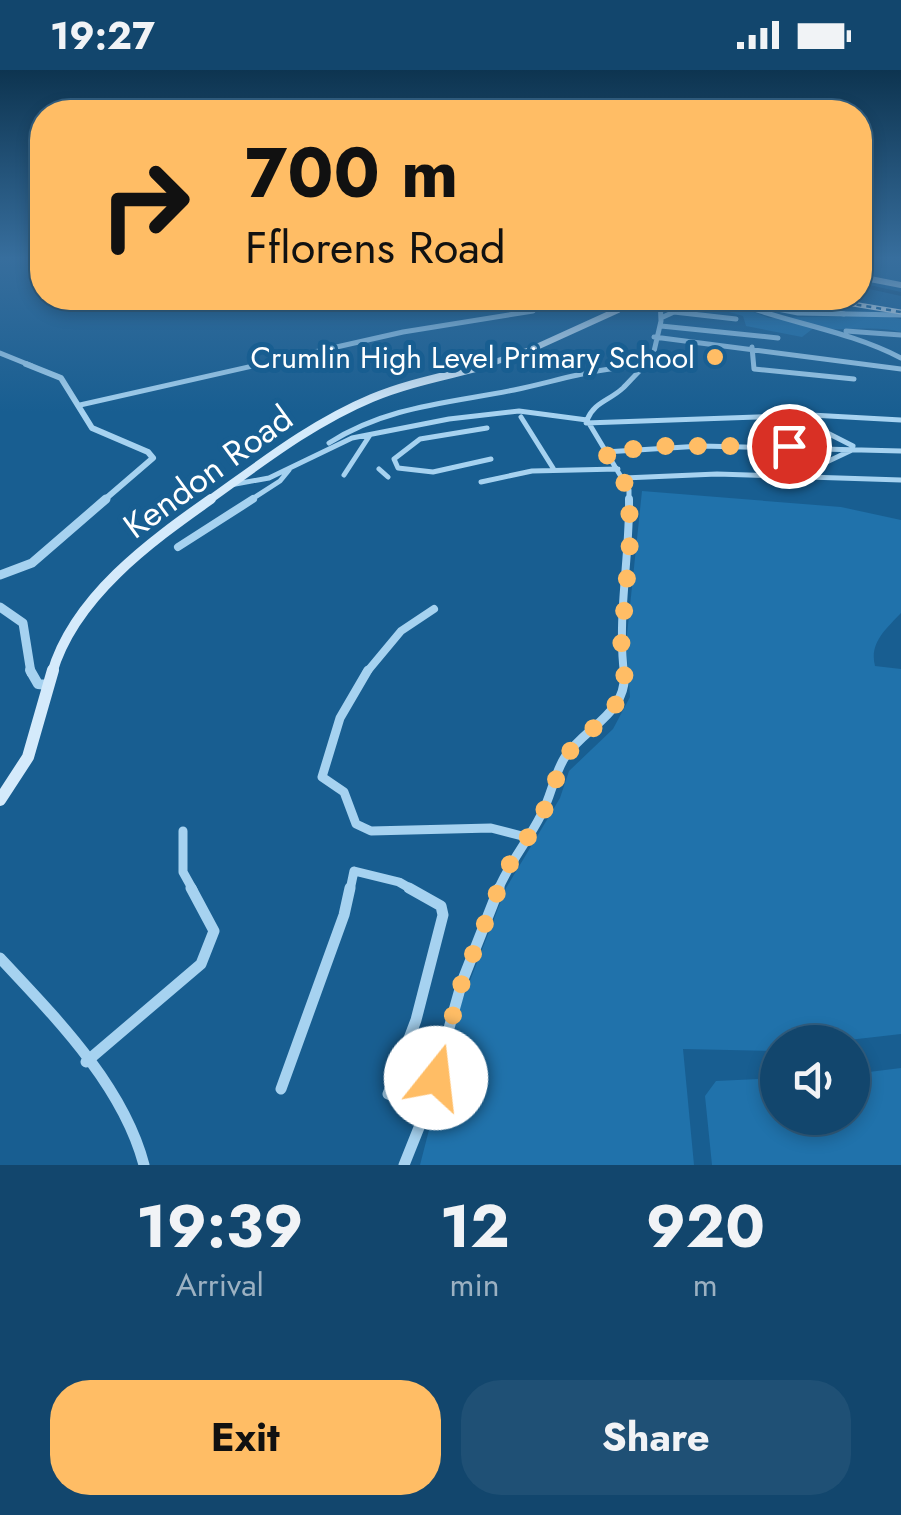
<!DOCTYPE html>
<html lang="en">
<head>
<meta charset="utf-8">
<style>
	:root { --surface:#12466d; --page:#1f5075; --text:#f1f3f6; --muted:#9cb1c2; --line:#315e80; --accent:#ffbd65 }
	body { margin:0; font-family:Jost,sans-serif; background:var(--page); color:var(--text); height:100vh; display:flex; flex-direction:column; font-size:38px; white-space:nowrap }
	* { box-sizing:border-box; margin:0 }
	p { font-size:32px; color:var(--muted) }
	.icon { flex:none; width:55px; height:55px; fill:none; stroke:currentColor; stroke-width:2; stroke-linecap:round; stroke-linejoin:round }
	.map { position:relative; height:1095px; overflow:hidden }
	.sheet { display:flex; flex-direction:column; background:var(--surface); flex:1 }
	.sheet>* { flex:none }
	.hud { position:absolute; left:30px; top:30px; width:842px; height:210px; border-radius:40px; box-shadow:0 5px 15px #0003,0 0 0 2px var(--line); background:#ffbd65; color:#111; overflow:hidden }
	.buttons { position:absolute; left:760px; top:955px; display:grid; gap:20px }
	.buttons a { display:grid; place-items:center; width:110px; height:110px; border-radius:50%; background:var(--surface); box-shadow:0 5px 15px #0003,0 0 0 2px var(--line); font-size:50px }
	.pin { position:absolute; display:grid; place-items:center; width:85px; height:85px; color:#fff; margin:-42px; border:5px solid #fff; border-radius:50%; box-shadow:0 2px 10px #0007 }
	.me { position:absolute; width:110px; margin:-55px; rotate:16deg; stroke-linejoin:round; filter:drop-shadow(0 0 8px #0008) }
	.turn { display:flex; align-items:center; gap:35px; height:210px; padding:0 50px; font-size:45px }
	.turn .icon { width:130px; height:130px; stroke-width:2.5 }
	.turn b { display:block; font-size:70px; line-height:85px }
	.eta { display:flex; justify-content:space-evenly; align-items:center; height:170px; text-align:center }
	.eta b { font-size:60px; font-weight:700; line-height:70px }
	.primary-button { display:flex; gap:20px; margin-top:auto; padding:20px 50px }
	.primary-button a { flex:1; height:115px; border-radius:40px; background:var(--accent); color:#111; font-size:40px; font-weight:700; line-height:115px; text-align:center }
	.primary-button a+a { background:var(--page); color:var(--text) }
	.status { display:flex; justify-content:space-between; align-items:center; height:70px; padding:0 50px; background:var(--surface); direction:ltr }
	.status svg { height:28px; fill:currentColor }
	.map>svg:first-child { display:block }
	.green { fill:#2072ab }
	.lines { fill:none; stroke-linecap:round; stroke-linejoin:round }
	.river { fill:#0f456f; fill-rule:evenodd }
	.minor-far3 { stroke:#a6d2f0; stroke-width:5 }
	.minor-far2 { stroke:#a6d2f0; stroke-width:8 }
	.minor-far1 { stroke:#a6d2f0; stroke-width:9 }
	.minor { stroke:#a6d2f0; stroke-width:11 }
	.tertiary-far3 { stroke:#a6d2f0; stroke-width:5 }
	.tertiary-far2 { stroke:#a6d2f0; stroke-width:6 }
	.tertiary-far1 { stroke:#a6d2f0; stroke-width:9 }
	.tertiary { stroke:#a6d2f0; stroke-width:10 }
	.secondary-far3 { stroke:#d4eafb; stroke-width:6 }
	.secondary-far2 { stroke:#d4eafb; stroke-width:8 }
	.secondary-far1 { stroke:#d4eafb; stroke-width:10 }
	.secondary { stroke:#d4eafb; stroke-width:12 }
	.primary { stroke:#eff7ff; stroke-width:6 }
	.rail-casing { stroke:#fff; stroke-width:5 }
	.rail { stroke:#185e91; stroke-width:2.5; stroke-dasharray:5; stroke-linecap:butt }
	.route { stroke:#ffbd65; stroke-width:18; stroke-dasharray:0 32.4 }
	.poi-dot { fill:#ffbd65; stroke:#185e91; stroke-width:4 }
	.labels { text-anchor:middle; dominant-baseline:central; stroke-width:10; stroke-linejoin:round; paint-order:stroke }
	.far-poi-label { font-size:30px; fill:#fff; stroke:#185e91; text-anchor:end }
	.street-label { font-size:35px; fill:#fff; stroke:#185e91 }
</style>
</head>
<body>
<div class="status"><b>19:27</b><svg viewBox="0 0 49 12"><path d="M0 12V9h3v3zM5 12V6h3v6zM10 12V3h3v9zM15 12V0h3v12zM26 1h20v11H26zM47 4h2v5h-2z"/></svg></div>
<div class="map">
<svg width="901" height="1095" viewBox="0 0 901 1095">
	<rect width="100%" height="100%" fill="#185e91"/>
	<!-- green -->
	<path class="green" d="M 679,228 L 724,231 L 769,248 L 879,245 L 901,249 L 901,262 C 871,254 845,263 815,257 L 802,267 L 746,256 L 743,246 Z
		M 642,421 L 841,437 L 901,450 L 901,543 C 886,559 869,573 875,596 L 901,599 L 901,964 L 831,972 L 778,972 L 777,981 L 683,979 L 694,1095 L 420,1095 L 462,931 L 506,818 L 560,728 L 569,701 L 613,659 L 630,627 L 626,574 Z
		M 901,998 L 901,1095 L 712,1095 L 705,1026 L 716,1011 L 777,1008 L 778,1048 L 852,1048 L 853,1004 Z"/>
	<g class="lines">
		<!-- river -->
		<path class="river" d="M 860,213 L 901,222 L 901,226 L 860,217 Z"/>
		<!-- minor-far3 -->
		<path class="minor-far3" d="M 764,228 L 844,244
			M 731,231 C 787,253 847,260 901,288
			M 594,233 L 603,228
			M 663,247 L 674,242 L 736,249
			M 661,256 L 778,268
			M 846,261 L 901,265
			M 654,267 L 901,299
			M 752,277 L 754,299 L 854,309
			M 80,335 L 403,262 L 533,241
			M 794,346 L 853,376
			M 521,347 L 553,398
			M 587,350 C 594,332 609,331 623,318 C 633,308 640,299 652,290 L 661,251 L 660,228
			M 587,350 L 629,420 L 629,431
			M 586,353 L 811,345 L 901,350
			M 487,358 L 420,369 L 394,389 L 398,398 L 433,402 L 491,389
			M 329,373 C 387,336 449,333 514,320 C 558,311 599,296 644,297
			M 605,382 L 701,376 L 901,381
			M 379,399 L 388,407
			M 801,404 L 852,380
			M 344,405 L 370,365
			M 624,408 L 717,404 L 901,410
			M 481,412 L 532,401 L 618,399
			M 230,415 L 269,408 L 352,368 L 449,349 L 519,341 L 587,350
			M 249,431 L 280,411 L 289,400"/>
		<!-- minor-far2 -->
		<path class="minor-far2" d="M 178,477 L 253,429
			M 366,603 L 401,561 L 434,539
			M 624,603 C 617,546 630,486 629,429"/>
		<!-- minor-far1 -->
		<path class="minor-far1" d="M 368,600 L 340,648 L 322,707 L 344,722 L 356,754 L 371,761 L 491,758 L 526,767
			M 183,761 L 183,802 L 193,820
			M 350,820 L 354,801 L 399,812 L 413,820
			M 498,820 C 509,793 528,771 541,745 C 551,727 554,704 565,687 C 586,656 629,643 624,600"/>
		<!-- minor -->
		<path class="minor" d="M 409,818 L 441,836 L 443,845 L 416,950 L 388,1024 L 426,1040
			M 0,888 C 55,947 123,1015 144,1095
			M 86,992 L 201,894 L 214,861 L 191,818
			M 281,1019 L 344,845 L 350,818
			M 404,1095 L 426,1040 L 462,912 L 499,818"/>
		<!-- tertiary-far3 -->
		<path class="tertiary-far3" d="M 721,228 L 798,243 L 901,245
			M 0,283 L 32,296"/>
		<!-- tertiary-far2 -->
		<path class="tertiary-far2" d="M 26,294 L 61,308 L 92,358 L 148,382 L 153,388 L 103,431"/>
		<!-- tertiary-far1 -->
		<path class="tertiary-far1" d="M 0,505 L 32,493 L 106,429
			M 0,537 L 23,553 L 31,603"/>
		<!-- tertiary -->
		<path class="tertiary" d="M 30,600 L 38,614 L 48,615"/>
		<!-- secondary-far3 -->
		<path class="secondary-far3" d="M 483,296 L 530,280 L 618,240 L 625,228"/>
		<!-- secondary-far2 -->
		<path class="secondary-far2" d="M 208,431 C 260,394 312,353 372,328 C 410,312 452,305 491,294"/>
		<!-- secondary-far1 -->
		<path class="secondary-far1" d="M 52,603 C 74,527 150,472 211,429"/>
		<!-- secondary -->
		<path class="secondary" d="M 0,730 L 28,687 L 53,600"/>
		<!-- primary -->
		<path class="primary" d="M 860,207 L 901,215"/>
		<defs>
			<path id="rail" d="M 817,228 L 901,242"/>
		</defs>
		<!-- rail casing -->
		<use href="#rail" class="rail-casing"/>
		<!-- rail -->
		<use href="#rail" class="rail"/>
	</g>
	<!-- sky -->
	<linearGradient id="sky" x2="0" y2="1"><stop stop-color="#0d3450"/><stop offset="0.55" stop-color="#376e9d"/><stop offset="1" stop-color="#376e9d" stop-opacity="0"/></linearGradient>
	<rect width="901" height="342" fill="url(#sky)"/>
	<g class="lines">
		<!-- route -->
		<path class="route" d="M 436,1008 L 462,912 L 506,800 L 542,746 L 565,686 L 612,640 L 626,618 L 621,578 L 630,472 L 629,420 L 605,382 L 662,376 L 789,376"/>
	</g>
	<!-- markers -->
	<circle class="poi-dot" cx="715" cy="287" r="10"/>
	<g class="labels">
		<!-- far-poi labels -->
		<g class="far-poi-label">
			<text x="695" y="287">Crumlin High Level Primary School</text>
		</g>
		<!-- street labels -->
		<g class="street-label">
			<text transform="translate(208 402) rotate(-36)">Kendon Road</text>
		</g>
	</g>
</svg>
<div class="buttons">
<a><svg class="icon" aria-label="sound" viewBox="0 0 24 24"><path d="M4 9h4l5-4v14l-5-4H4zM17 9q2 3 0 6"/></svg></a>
</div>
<div class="pin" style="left:789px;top:376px;background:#d93025"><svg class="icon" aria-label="arrive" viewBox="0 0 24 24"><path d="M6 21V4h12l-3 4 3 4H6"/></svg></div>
<svg class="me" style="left:436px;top:1008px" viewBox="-20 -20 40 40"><circle r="19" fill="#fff"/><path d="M0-13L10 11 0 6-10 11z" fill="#ffbd65"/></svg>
<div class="hud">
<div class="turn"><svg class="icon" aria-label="right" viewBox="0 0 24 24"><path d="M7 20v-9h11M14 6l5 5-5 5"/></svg><div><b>700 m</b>Fflorens Road</div></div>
</div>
</div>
<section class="sheet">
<div class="eta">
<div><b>19:39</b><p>Arrival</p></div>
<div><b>12</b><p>min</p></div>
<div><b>920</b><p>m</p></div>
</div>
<div class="primary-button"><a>Exit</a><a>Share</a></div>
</section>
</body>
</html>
